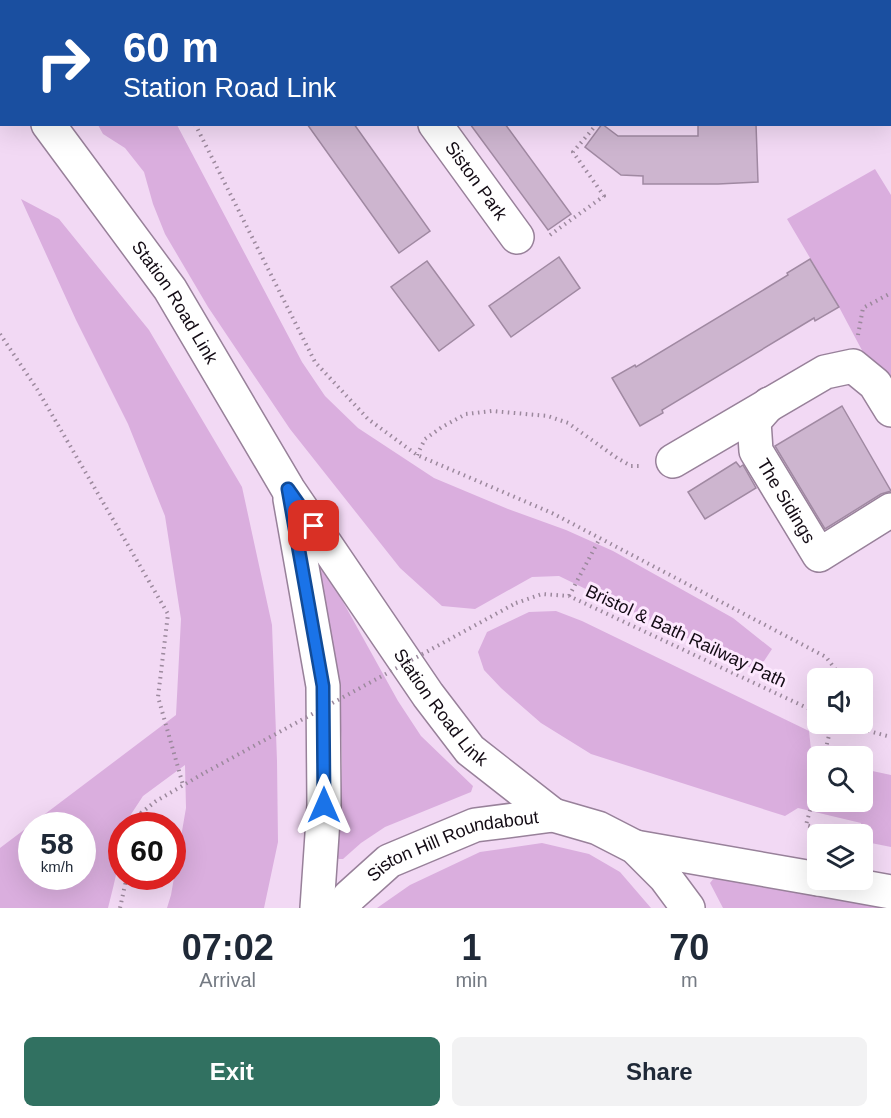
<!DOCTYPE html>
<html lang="en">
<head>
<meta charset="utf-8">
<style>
	:root { --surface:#fff; --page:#f2f2f3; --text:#1f2937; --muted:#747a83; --accent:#317161 }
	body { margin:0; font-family:Arial,sans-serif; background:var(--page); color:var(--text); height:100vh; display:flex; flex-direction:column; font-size:22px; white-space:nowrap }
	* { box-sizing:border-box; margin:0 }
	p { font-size:20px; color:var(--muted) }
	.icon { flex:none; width:33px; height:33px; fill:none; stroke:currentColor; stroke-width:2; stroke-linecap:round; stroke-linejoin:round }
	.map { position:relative; height:908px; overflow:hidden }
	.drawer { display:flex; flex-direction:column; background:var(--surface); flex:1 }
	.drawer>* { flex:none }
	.hud { position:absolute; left:0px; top:0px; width:891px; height:126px; box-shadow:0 6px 24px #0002; background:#1a4fa0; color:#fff; overflow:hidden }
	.tools { position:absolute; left:807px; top:668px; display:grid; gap:12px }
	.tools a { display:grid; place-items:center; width:66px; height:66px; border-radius:9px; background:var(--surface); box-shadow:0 6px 24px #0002; font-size:30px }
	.speed { position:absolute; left:18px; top:812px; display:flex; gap:12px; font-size:30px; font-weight:700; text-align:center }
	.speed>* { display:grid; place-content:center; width:78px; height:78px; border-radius:50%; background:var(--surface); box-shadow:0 6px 24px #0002; line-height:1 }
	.speed small { font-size:15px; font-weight:400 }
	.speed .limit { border:9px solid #d22; background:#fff; color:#111 }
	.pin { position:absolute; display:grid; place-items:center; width:51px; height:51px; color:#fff; margin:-26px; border-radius:12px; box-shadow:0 3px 9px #0006 }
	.me { position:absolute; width:66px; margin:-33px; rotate:0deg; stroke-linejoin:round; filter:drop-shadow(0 0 4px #0008) }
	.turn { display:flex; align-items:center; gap:21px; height:126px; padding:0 24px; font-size:27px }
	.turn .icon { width:78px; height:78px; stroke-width:2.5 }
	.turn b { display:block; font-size:42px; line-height:51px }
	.eta { display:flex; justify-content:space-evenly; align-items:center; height:102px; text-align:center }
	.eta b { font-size:36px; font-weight:600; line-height:42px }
	.cta { display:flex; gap:12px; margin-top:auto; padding:12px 24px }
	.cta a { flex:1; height:69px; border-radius:9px; background:var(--accent); color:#fff; font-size:24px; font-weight:600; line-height:69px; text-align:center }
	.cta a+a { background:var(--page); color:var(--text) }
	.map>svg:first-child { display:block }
	.green { fill:#daaede; fill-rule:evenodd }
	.building { fill:#cdb5cf; stroke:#a089a2; stroke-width:1.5 }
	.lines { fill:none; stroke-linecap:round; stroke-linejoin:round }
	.minor-casing { stroke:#98819a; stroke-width:36 }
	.major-casing { stroke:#98819a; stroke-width:36 }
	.highway-casing { stroke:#98819a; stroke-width:36 }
	.path { stroke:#9c899d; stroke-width:4; stroke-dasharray:1.5 4.5; stroke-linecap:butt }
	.minor { stroke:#fff; stroke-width:33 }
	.major { stroke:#fff; stroke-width:33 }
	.highway { stroke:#fff; stroke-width:33 }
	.path-bridge { stroke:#9c899d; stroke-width:4; stroke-dasharray:1.5 4.5; stroke-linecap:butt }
	.route-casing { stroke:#114b97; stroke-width:15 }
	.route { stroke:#1a73e8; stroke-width:10 }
	.labels { text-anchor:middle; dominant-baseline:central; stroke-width:6; stroke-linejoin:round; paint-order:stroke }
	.street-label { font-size:18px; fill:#130b14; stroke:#fde8fe }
</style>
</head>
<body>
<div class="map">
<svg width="891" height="908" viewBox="0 0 891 908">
	<rect width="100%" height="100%" fill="#f2d9f4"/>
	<!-- green -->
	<path class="green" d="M 98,125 L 177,125 L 302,362 L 325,396 L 358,428 L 434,478 L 508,509 L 566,530 L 613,551 L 733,618 L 772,649 L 764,661 L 751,668 L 728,658 L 559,576 L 532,577 L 475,609 L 442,606 L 400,568 L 290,429 L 208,307 L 165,234 L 153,204 L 144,172 L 125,148 L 103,134 Z
		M 875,169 L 891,195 L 891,388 L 865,356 L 839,307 L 787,219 Z
		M 21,199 L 59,219 L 149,330 L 242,487 L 272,625 L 277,761 L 278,842 L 264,908 L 167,908 L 171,895 L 186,808 L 185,765 L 143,796 L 124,825 L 122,825 C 122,853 115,881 108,908 L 0,908 L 0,848 L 176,715 L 181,619 L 165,516 L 128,424 L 76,320 ZM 32,825 L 82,825 L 82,876 L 32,876 Z
		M 320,562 L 325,564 L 337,591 L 398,701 L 421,736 L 473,786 L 471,792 L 385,827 L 361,843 L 343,859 L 339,859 L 334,856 C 337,826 342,794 342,764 C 342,698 332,633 318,568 Z
		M 556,611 L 582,621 L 809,731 L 812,759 L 817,760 L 818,801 L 862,801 L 863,769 L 891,775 L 891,847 L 866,842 L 861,823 L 798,808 L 785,816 L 591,754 L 541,723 L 501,688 L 484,670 L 478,652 L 487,632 L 529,612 Z
		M 542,843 L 589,854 L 620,872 L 651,908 L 377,908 L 410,885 L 480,852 Z
		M 714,878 L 884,908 L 723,908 L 710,883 Z"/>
	<!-- building -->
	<path class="building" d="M 307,124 L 354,124 L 430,231 L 399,253 Z
		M 470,124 L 505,124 L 571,214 L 548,230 Z
		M 602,124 L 618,136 L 698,136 L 698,124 L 756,124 L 758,182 L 718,184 L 643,184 L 643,176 L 621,175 L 585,147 Z
		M 559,257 L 580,288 L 511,337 L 489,306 Z
		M 810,259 L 839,307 L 815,321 L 814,318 L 662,410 L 663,413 L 640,426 L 612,378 L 635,365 L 636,367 L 765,289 L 788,275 L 787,273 Z
		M 427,261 L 474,325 L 439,351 L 391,287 Z
		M 842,406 L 891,491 L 881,494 L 825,529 L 775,446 Z
		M 736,462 L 740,467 L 743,465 L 756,488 L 705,519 L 688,492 Z"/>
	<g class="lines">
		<defs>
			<g id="minor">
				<path d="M 641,0 L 642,2"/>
				<path d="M 85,2 L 86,0"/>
				<path d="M 406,2 L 408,0"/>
				<path d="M 716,2 L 718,0"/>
				<path id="s1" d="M 435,124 L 517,237"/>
				<path id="s2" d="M 769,404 L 754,421 L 756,451 L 819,555 L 891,510"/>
				<path d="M 673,461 L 825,372 L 853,366 L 875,384 L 891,410"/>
			</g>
			<g id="major">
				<path d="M 0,59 L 2,61"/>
				<path id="s3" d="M 48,124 L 170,289 L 288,489 L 428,695 L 470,750 L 553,815"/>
				<path d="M 290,499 L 323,686 L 324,805 L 317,908"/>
			</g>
			<g id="highway">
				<path d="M 635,847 L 818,879"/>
				<path d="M 819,879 L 891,892"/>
				<path id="s4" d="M 343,908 L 349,897 L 389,861 L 475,825 L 553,815 L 598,828 L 635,847 L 665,877 L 688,908"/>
			</g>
		</defs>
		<!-- minor casing -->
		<use href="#minor" class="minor-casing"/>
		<!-- major casing -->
		<use href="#major" class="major-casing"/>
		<!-- highway casing -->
		<use href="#highway" class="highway-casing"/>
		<!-- path -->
		<path class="path" d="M 129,0 L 130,2
			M 307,2 L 312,0
			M 195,124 L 315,362 L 368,419 L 417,455 L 552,513 L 826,657 L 842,678
			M 550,235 L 604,196 L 573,152 L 597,124
			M 0,334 L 37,389 L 168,614 L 158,697 L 183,785
			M 858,335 L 863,308 L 891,293
			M 417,455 L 425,439 L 442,427 L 466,414 L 492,411 L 548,416 L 568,423 L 617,458 L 631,466 L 639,466
			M 569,596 L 600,538
			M 516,603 L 542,594 L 569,596 L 818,713
			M 839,723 L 891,737
			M 824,756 L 832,723
			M 818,781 L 806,825 L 840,834
			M 139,825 L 141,813 L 156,801 L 206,772
			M 120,908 L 127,876"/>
		<!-- minor -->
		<use href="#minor" class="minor"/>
		<!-- major -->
		<use href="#major" class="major"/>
		<!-- highway -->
		<use href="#highway" class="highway"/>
		<!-- path-bridge -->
		<path class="path-bridge" d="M 206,772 L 516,603"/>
	</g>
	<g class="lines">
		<defs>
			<path id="route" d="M 314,526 L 288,489 L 323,686 L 324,805"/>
		</defs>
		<!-- route casing -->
		<use href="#route" class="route-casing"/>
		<!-- route -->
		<use href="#route" class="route"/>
	</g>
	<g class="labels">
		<!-- street labels -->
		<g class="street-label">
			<text stroke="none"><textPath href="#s1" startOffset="70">Siston Park</textPath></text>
			<text stroke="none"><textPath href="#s3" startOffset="219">Station Road Link</textPath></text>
			<text stroke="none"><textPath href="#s2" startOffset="111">The Sidings</textPath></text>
			<text transform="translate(686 636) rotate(25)">Bristol &amp; Bath Railway Path</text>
			<text stroke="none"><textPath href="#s3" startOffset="704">Station Road Link</textPath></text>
			<text stroke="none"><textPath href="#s4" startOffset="132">Siston Hill Roundabout</textPath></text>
		</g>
	</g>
</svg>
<div class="tools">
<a><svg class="icon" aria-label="sound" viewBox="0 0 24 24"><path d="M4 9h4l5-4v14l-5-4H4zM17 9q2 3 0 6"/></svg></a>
<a><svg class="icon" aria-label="search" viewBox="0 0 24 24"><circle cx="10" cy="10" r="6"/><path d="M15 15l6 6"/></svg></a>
<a><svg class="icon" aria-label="layers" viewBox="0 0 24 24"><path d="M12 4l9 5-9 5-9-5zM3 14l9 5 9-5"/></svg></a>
</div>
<div class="speed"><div>58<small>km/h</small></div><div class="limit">60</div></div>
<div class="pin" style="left:314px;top:526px;background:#d93025"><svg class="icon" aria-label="arrive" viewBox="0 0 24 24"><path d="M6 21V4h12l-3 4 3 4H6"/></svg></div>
<svg class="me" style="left:324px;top:805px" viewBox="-20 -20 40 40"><path d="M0-17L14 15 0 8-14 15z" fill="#1a73e8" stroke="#fff" stroke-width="4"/></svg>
<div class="hud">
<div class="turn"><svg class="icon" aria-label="right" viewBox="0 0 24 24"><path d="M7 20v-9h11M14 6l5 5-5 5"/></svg><div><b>60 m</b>Station Road Link</div></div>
</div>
</div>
<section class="drawer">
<div class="eta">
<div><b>07:02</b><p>Arrival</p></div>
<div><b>1</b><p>min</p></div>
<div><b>70</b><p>m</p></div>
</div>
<div class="cta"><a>Exit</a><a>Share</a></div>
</section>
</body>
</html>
